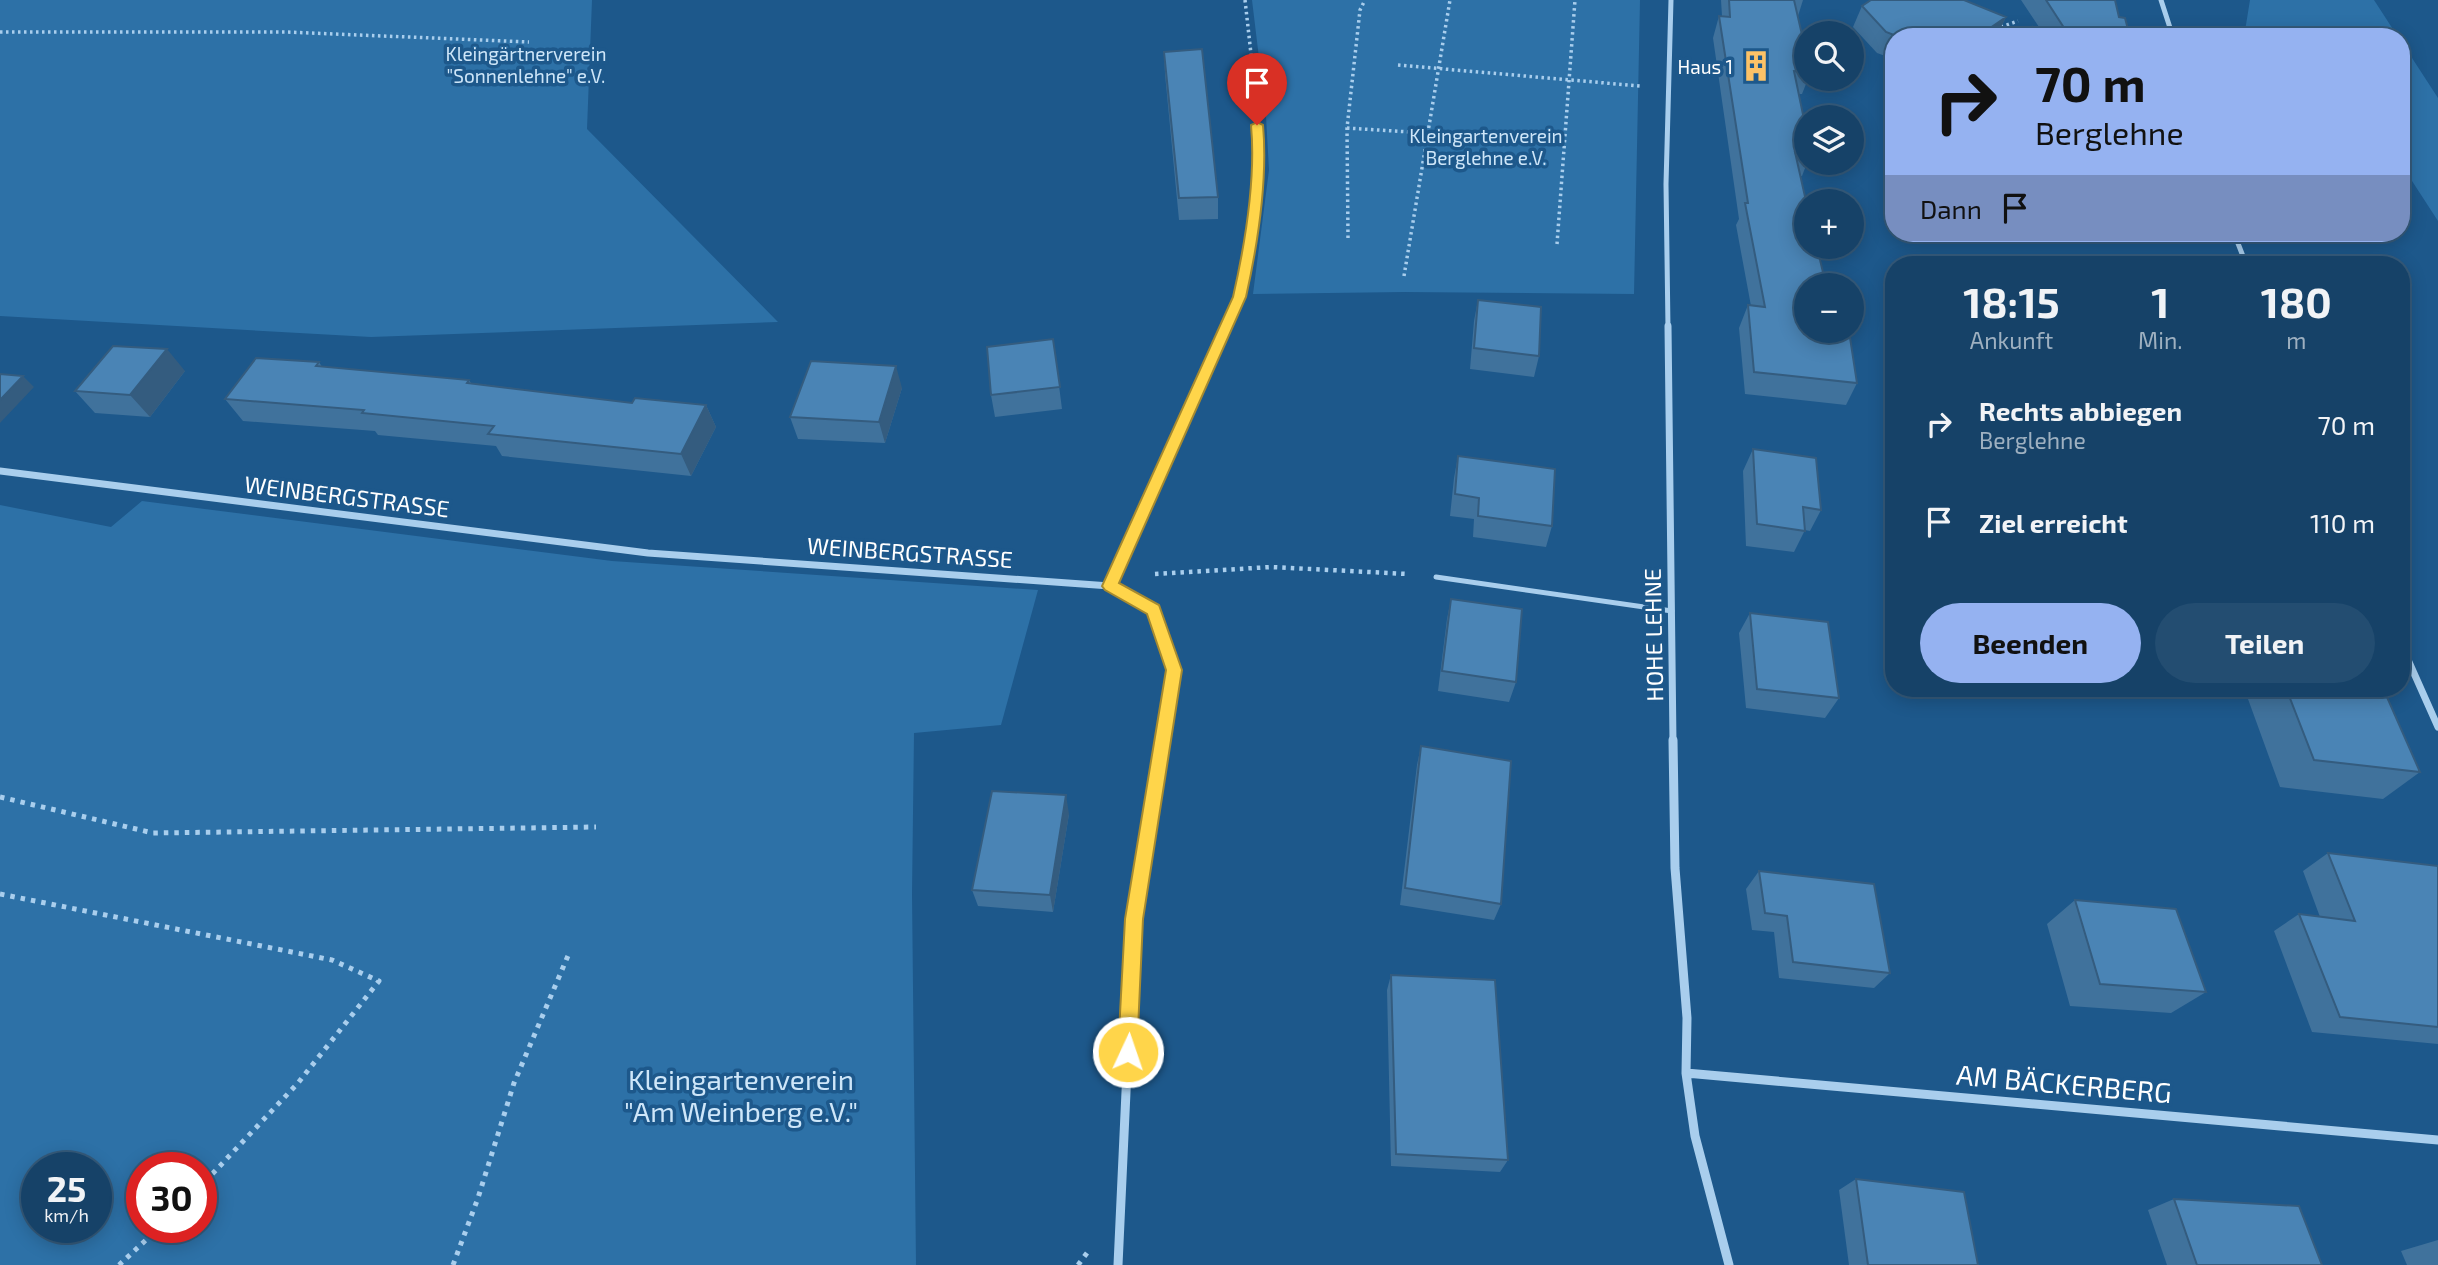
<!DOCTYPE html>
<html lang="de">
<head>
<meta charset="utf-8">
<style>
	:root { --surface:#164268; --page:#234d71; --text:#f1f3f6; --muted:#9eb0c0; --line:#355b7c; --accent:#95b2f1 }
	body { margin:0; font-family:"Exo 2",sans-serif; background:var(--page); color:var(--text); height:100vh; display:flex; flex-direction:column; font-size:26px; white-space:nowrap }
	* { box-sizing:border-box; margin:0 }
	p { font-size:23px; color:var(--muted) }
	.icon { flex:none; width:38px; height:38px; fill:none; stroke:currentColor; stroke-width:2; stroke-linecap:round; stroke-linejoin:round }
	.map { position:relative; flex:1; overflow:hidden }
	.drawer { position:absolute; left:1885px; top:256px; width:525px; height:441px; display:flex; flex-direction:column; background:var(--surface); border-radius:28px; box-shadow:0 4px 18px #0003,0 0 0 2px var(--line) }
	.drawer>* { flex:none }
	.hud { position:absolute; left:1885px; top:28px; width:525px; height:214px; border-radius:28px; box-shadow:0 4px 18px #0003,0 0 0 2px var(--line); background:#95b2f1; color:#111; overflow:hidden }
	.controls { position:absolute; left:1794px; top:21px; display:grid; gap:14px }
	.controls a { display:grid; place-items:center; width:70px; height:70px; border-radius:50%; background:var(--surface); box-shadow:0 4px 18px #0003,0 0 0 2px var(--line); font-size:35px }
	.speed { position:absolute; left:21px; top:1152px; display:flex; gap:14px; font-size:35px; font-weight:700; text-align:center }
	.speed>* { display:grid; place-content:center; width:91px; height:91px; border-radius:50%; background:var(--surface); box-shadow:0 4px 18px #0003,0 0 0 2px var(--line); line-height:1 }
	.speed small { font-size:18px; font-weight:400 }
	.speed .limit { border:10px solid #d22; background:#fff; color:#111 }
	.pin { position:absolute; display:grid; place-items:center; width:60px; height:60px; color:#fff; margin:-72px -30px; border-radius:50% 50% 50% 0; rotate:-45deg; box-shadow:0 0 7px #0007 }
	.pin .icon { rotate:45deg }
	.me { position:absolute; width:77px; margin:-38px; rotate:3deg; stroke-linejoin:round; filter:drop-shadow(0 0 5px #0008) }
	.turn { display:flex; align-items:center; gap:24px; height:147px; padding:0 35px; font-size:32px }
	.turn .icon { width:91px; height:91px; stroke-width:2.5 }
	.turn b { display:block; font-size:49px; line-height:60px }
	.then { display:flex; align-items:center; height:66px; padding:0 35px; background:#0003; gap:14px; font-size:26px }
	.eta { display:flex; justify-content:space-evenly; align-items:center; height:119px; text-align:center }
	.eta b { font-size:42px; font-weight:700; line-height:49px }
	.cta { display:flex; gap:14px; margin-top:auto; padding:14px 35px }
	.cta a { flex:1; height:80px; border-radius:42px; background:var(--accent); color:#111; font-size:28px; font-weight:700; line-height:80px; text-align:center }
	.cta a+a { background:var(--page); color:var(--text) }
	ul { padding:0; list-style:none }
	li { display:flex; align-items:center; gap:21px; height:98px; padding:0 35px }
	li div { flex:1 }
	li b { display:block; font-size:26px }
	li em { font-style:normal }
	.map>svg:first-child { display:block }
	.green { fill:#2d71a7; fill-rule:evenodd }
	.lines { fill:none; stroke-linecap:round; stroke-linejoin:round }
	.path-far2 { stroke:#a9ceed; stroke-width:3.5; stroke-dasharray:2.5 3.5; stroke-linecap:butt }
	.path-far1 { stroke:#a9ceed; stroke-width:4.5; stroke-dasharray:3.5 5; stroke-linecap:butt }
	.path { stroke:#a9ceed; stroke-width:5; stroke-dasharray:4.5 6; stroke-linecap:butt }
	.service-far1 { stroke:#a9ceed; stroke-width:3.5 }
	.service { stroke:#a9ceed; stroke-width:5 }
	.minor-far2 { stroke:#a9ceed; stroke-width:5 }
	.minor-far1 { stroke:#a9ceed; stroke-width:7 }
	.minor { stroke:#a9ceed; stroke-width:9 }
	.wall { fill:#40729c }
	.shaded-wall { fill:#345c7f }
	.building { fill:#4a84b5; stroke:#345c7f; stroke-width:2 }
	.route { fill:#ffd54a; stroke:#a68a30; stroke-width:2 }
	.labels { text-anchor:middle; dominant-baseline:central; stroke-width:7; stroke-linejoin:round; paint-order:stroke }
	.far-park-label { font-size:19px; fill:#cee6f9; stroke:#1d588b }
	.far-poi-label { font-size:19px; fill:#fff; stroke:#1d588b; text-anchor:end }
	.street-label { font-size:23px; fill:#fff; stroke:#1d588b }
	.near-park-label { font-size:28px; fill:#cee6f9; stroke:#1d588b }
	.near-street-label { font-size:28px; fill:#fff; stroke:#1d588b }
</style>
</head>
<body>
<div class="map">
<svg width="2438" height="1265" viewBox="0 0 2438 1265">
	<rect width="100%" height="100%" fill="#1d588b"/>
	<!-- green -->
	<path class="green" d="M 0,0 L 592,0 L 587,129 L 778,322 L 371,337 L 0,316 Z
		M 1252,0 L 1640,0 L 1634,294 L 1404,292 L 1253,294 L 1269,170 L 1266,116 Z
		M 2250,0 L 2374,0 L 2398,37 L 2244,37 Z
		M 2401,41 L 2438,98 L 2438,221 L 2401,164 Z
		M 142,501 L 612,561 L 1038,590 L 1001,725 L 914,733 L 912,894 L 916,1265 L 0,1265 L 0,505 L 111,527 ZM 37,1167 L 96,1167 L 96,1227 L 37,1227 ZM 142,1167 L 201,1167 L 201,1227 L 142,1227 Z"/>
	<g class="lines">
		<!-- path-far2 -->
		<path class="path-far2" d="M 1245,0 L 1253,72
			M 1995,26 L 2001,27 L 2018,21
			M 0,32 L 286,32 L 529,42
			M 1398,65 L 1640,86
			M 1347,128 L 1426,133
			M 1348,238 L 1347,128 L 1360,10 L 1365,0
			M 1557,244 L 1575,0
			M 1404,276 L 1450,0"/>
		<!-- path-far1 -->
		<path class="path-far1" d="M 1155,574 L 1271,567 L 1408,574"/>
		<!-- path -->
		<path class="path" d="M 0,797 L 153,833 L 596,827
			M 0,894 L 332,960 L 379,981 L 298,1083 L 201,1186
			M 119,1265 L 160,1227
			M 453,1265 L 478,1198 L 514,1083 L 570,951
			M 1078,1265 L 1087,1253"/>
		<!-- service-far1 -->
		<path class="service-far1" d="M 1239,297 C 1255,233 1260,165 1255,99"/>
		<!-- service -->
		<path class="service" d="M 1436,577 L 1672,611"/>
		<!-- minor-far2 -->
		<path class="minor-far2" d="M 2161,0 L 2173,37
			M 2234,233 L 2246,264
			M 1225,328 L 1239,297
			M 1668,328 L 1666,184 L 1671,0"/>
		<!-- minor-far1 -->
		<path class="minor-far1" d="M 1668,326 L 1673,742
			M 0,471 L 648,553 L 1110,586 L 1154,610 L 1174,670 L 1162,742
			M 1110,586 L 1226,326
			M 2401,644 L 2438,727"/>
		<!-- minor -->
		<path class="minor" d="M 1673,740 L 1675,868 L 1687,1018 L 1686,1073 L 1695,1136 L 1729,1265
			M 1686,1073 L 2438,1140
			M 1118,1265 L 1134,919 L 1163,740"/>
	</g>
	<!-- wall -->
	<path class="wall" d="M 1721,0 L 1803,0 L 1798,16 L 1806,52 L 1806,79 L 1808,79 L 1802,94 L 1799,94 L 1806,129 L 1806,163 L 1807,163 L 1802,176 L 1800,176 L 1806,285 L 1857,383 L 1846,405 L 1745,394 L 1739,328 L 1748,305 L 1751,306 L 1736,225 L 1739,219 L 1713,38 L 1719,16 L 1722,16 Z
		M 2021,0 L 2115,0 L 2119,17 L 2130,37 L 2029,37 L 2033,27 L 2041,30 Z
		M 1862,6 L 2006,17 L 1996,37 L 1894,37 L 1894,59 L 1877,53 L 1853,27 Z
		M 1164,52 L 1218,197 L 1218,219 L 1179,220 L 1165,74 Z
		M 1478,300 L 1539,356 L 1534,377 L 1470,369 L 1474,321 Z
		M 1053,339 L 1062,409 L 995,417 L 991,395 Z
		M 319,362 L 322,367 L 469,380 L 471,383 L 632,403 L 706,405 L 716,427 L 691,476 L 502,456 L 496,446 L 378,435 L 375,431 L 243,421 L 225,399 Z
		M 185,371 L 150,417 L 95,413 L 75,391 Z
		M 902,388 L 885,443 L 798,439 L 790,417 Z
		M 1753,449 L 1821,510 L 1810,531 L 1805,530 L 1794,552 L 1746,546 L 1743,471 Z
		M 1458,456 L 1552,526 L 1546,547 L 1473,537 L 1474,519 L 1450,516 L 1454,478 Z
		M 1451,599 L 1516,682 L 1509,702 L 1438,691 L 1447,619 Z
		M 1750,613 L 1839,698 L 1825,718 L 1746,708 L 1739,633 Z
		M 2244,688 L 2383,688 L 2420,772 L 2383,799 L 2280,787 Z
		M 1421,746 L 1501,904 L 1494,920 L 1400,905 L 1417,765 Z
		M 1069,814 L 1053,912 L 978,906 L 972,890 Z
		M 2328,853 L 2438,866 L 2438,1044 L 2312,1032 L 2274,931 L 2299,914 L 2320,917 L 2303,871 Z
		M 1759,871 L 1890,973 L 1874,988 L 1779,978 L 1774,932 L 1752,930 L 1746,889 Z
		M 2075,900 L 2206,992 L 2171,1013 L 2070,1006 L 2047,924 Z
		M 1391,975 L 1508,1160 L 1500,1172 L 1391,1166 L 1387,990 Z
		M 1856,1179 L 1978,1265 L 1849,1265 L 1839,1190 Z
		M 2174,1199 L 2322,1265 L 2167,1265 L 2148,1210 Z
		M 2438,1240 L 2438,1265 L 2407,1265 L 2401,1251 Z"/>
	<!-- shaded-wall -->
	<path class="shaded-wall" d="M 2006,17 L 1996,37 L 1977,37 Z
		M 167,349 L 185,371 L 150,417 L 130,395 Z
		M 896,366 L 902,388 L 885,443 L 879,422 Z
		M 23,376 L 34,387 L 0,423 L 0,400 Z
		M 706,405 L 716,427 L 691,476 L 681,454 Z
		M 1066,795 L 1069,814 L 1053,912 L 1050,895 Z"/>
	<!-- building -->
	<path class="building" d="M 1729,0 L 1794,0 L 1806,52 L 1806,72 L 1794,71 L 1806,129 L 1806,153 L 1795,152 L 1806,201 L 1806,247 L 1817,247 L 1826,285 L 1806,285 L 1806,331 L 1849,331 L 1857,383 L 1754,372 L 1748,305 L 1765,307 L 1745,203 L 1748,203 L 1719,16 L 1730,17 Z
		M 1871,0 L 1964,0 L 2006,17 L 1977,37 L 1899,37 L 1886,32 L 1862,6 Z
		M 2046,0 L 2115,0 L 2119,17 L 2125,18 L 2130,37 L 2070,37 Z
		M 2033,27 L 2057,37 L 2035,37 Z
		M 1202,49 L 1218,197 L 1179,198 L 1164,52 Z
		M 1478,300 L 1541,307 L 1539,356 L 1474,348 Z
		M 1053,339 L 1060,387 L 991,395 L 987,347 Z
		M 113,346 L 167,349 L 130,395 L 75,391 Z
		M 256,358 L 319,362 L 316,366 L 469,380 L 467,383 L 632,403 L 635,398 L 706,405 L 681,454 L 488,434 L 494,426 L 362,413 L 364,410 L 225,399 Z
		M 811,361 L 896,366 L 879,422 L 790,417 Z
		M 0,374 L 23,376 L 0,400 Z
		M 1753,449 L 1816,458 L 1821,510 L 1803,507 L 1805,531 L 1757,524 Z
		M 1458,456 L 1555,469 L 1552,526 L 1478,516 L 1479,498 L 1455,494 Z
		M 1451,599 L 1522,609 L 1516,682 L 1442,671 Z
		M 1750,613 L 1828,622 L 1839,698 L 1757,689 Z
		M 2286,688 L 2383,688 L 2420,772 L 2314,760 Z
		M 1421,746 L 1511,761 L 1501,904 L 1405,888 Z
		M 992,791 L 1066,795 L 1050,895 L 972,890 Z
		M 2328,853 L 2438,866 L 2438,1027 L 2340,1017 L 2299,914 L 2355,921 Z
		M 1759,871 L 1874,884 L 1890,973 L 1793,962 L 1787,916 L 1765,913 Z
		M 2075,900 L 2176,909 L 2206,992 L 2100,984 Z
		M 1391,975 L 1495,980 L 1508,1160 L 1396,1154 Z
		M 1856,1179 L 1964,1192 L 1978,1265 L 1868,1265 Z
		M 2174,1199 L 2299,1206 L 2322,1265 L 2197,1265 Z"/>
	<!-- route -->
	<path class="route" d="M 1257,122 L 1263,125 C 1268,181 1258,243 1246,297 L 1119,583 L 1159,605 L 1182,670 L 1143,919 L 1137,1052 L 1135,1058 L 1128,1061 L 1121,1058 L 1118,1052 L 1125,919 L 1166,670 L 1147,614 L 1105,590 L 1102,586 L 1233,297 C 1245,244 1256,179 1251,125 Z"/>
	<!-- icons -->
	<defs>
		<symbol id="building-bare" viewBox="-9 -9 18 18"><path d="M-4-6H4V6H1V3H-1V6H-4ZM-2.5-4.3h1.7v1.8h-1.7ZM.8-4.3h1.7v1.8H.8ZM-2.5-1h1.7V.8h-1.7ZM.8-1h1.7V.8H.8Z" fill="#fcc267" stroke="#1d588b" stroke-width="2.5" paint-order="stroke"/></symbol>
	</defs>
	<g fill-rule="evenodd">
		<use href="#building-bare" x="1734" y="44" width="44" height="44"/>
	</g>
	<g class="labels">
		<!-- far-park labels -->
		<g class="far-park-label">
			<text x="526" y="53">Kleingärtnerverein<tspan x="526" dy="22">"Sonnenlehne" e.V.</tspan></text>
			<text x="1486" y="135">Kleingartenverein<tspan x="1486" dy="22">Berglehne e.V.</tspan></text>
		</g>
		<!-- far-poi labels -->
		<g class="far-poi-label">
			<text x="1733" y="66">Haus 1</text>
		</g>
		<!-- street labels -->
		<g class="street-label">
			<text transform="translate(347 496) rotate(7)">WEINBERGSTRASSE</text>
			<text transform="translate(910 552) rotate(4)">WEINBERGSTRASSE</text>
			<text transform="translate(1653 635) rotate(-91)">HOHE LEHNE</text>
		</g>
		<!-- near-park labels -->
		<g class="near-park-label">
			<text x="741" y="1079">Kleingartenverein<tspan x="741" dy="32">"Am Weinberg e.V."</tspan></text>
		</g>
		<!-- near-street labels -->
		<g class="near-street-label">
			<text transform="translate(2064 1083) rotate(5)">AM BÄCKERBERG</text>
		</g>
	</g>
</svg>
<div class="controls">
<a><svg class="icon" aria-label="search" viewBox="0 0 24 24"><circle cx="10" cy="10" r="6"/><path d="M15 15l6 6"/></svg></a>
<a><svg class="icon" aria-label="layers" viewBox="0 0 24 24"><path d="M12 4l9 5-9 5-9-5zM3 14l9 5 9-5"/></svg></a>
<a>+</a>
<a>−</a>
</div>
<div class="speed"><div>25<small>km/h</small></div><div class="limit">30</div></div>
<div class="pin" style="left:1257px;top:125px;background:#d93025"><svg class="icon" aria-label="arrive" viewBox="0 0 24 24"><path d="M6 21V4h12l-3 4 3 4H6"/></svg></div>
<svg class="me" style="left:1128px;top:1052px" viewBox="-20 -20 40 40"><circle r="17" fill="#ffd54a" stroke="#fff" stroke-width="3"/><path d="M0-11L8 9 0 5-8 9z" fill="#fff"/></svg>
<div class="hud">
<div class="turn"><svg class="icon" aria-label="right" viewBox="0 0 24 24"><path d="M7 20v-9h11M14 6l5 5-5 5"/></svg><div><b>70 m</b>Berglehne</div></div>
<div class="then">Dann<svg class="icon" aria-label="arrive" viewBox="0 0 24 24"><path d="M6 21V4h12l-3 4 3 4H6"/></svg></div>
</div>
<section class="drawer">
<div class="eta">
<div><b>18:15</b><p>Ankunft</p></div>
<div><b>1</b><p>Min.</p></div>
<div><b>180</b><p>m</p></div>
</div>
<ul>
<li><svg class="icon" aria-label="right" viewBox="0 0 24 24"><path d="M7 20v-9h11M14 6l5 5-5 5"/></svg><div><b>Rechts abbiegen</b><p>Berglehne</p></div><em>70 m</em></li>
<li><svg class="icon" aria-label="arrive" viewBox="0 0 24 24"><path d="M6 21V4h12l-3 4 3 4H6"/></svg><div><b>Ziel erreicht</b></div><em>110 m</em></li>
</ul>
<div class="cta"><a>Beenden</a><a>Teilen</a></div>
</section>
</div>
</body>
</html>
